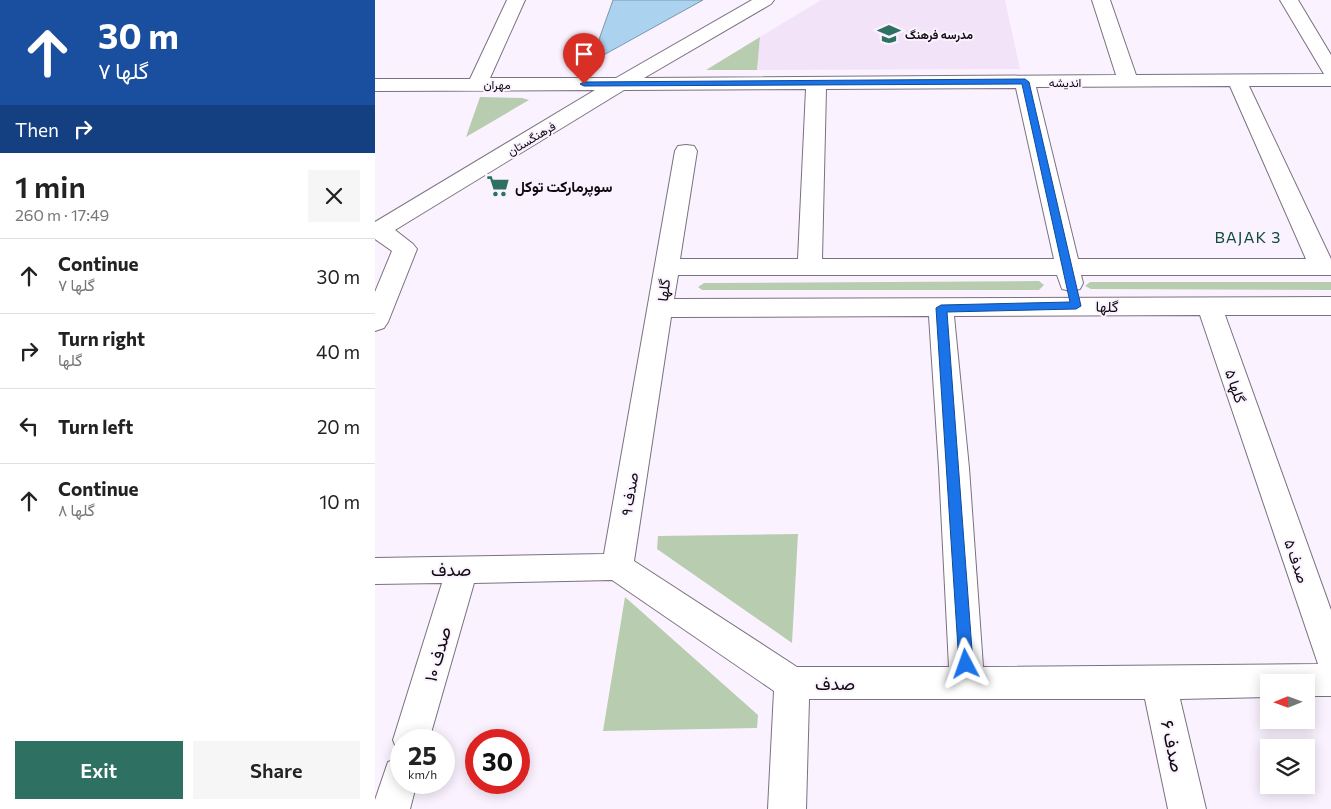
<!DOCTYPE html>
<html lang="en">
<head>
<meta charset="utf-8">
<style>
	:root { --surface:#fff; --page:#f6f6f6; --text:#222; --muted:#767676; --line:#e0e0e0; --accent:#2e7162 }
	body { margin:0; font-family:Commissioner,Vazirmatn,sans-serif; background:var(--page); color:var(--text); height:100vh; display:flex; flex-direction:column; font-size:19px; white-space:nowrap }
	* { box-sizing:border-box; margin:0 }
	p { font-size:16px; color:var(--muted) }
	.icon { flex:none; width:28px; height:28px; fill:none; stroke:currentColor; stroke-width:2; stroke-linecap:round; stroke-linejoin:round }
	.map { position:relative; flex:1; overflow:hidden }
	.side { display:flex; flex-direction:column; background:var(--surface); width:375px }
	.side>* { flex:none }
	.hud { background:#1a4fa0; color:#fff; overflow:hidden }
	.needle { width:32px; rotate:269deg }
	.buttons { position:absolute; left:885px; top:674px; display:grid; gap:10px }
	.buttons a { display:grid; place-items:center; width:55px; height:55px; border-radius:0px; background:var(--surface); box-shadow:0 2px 12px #0003; font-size:25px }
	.speed { position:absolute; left:15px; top:729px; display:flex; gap:10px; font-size:25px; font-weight:700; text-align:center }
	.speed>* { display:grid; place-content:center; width:65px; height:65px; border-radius:50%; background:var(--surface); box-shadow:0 2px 12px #0003; line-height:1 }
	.speed small { font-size:12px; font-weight:400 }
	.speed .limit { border:8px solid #d22; background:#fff; color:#111 }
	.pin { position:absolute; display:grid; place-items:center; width:42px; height:42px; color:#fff; margin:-51px -21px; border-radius:50% 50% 50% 0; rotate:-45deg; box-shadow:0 0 5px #0007 }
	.pin .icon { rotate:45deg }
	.me { position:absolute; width:55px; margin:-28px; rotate:356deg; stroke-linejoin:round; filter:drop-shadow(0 0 4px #0008) }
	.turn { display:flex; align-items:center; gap:18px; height:105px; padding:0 15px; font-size:22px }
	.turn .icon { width:65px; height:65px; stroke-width:2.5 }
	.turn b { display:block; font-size:35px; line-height:42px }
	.then { display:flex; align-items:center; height:48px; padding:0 15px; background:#0003; gap:10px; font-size:19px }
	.round { display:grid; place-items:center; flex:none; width:52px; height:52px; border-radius:0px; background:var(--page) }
	.overview { display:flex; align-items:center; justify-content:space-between; height:85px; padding:0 15px }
	h1 { font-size:30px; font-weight:600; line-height:38px }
	.cta { display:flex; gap:10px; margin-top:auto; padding:10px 15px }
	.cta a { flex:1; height:58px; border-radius:0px; background:var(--accent); color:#fff; font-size:20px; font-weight:600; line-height:58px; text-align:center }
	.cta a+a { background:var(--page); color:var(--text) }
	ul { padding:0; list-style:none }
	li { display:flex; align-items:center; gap:15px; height:75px; padding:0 15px; border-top:1px solid var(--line) }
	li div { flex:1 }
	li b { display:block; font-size:19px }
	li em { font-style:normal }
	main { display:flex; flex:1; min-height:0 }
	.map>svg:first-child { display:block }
	.built { fill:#f3e3f9 }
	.green { fill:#b8ccb0 }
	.water { fill:#abd3f0; stroke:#7c97ac }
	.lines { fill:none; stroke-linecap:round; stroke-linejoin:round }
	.street-casing { stroke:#7b707f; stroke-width:2 }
	.street { fill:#fff; fill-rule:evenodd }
	.route { fill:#1a73e8; stroke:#114b97 }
	.labels { text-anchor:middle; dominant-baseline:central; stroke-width:4; stroke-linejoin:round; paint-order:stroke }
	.far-poi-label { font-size:12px; font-weight:bold; fill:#0e0a0f; stroke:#fbf2ff; text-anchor:start }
	.far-street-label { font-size:12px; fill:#0e0a0f; stroke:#fbf2ff }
	.poi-label { font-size:15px; font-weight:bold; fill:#0e0a0f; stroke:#fbf2ff; text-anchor:start }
	.street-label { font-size:15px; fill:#0e0a0f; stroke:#fbf2ff }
	.neighbourhood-label { font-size:16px; letter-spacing:1px; fill:#144b3f; stroke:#fbf2ff }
	.near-street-label { font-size:18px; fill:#0e0a0f; stroke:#fbf2ff }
</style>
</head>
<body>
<main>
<section class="side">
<div class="hud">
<div class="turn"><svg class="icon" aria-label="ahead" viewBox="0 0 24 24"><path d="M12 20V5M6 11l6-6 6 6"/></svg><div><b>30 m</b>گلها ۷</div></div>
<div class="then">Then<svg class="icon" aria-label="right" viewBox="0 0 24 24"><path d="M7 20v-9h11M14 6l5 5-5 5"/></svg></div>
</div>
<div class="overview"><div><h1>1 min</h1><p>260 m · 17:49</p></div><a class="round"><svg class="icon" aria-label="close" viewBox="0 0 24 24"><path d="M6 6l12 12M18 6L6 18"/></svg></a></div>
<ul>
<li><svg class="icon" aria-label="ahead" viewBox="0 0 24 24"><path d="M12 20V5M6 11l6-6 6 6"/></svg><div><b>Continue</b><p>گلها ۷</p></div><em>30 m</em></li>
<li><svg class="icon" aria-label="right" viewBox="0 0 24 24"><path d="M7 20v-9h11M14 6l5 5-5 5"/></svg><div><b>Turn right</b><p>گلها</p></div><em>40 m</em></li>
<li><svg class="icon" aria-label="left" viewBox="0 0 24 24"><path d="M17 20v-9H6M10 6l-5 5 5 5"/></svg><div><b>Turn left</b></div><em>20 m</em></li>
<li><svg class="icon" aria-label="ahead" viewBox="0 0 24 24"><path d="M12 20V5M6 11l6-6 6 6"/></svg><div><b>Continue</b><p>گلها ۸</p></div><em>10 m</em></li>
</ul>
<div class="cta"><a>Exit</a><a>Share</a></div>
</section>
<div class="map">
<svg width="956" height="809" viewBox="0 0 956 809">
	<rect width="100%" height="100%" fill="#fbf2ff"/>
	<!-- built -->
	<path class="built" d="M 446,0 L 630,0 L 645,69 L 382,70 L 385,37 Z"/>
	<!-- green -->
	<path class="green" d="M 385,37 L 382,70 L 331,70 Z
		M 105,97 L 147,98 L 154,100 L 91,137 Z
		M 664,281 L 669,285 L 664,290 L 327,290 L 323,287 L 329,283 Z
		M 715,282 L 956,282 L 956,290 L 716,289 L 710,286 Z
		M 423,534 L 417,643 L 282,549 L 283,536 Z
		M 250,597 L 383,715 L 382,728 L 228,731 Z"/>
	<!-- water -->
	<path class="water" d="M 238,0 L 328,0 L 216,62 Z"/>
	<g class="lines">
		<defs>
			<path id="street" d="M 132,0 L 150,0 L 115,78 L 241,78 L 377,0 L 399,0 L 396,4 L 269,78 L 741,75 L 717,0 L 735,0 L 761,75 L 949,74 L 905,0 L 923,0 L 956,55 L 956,86 L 874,86 L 956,259 L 956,275 L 706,275 L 708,283 L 705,289 L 696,291 L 687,289 L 682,275 L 303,275 L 299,299 L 956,297 L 956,315 L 850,315 L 956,610 L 956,696 L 931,696 L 931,682 L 894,682 L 894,697 L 805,699 L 831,809 L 793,809 L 770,699 L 434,699 L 431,809 L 393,809 L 399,691 L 237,580 L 99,583 L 54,740 L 26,740 L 26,753 L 23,752 L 18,740 L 67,583 L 0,584 L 0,558 L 229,554 L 300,151 L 303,146 L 311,145 L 319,146 L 322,151 L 305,259 L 423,259 L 431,89 L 249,90 L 20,230 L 38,244 L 42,249 L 13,322 L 9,328 L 0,331 L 0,292 L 17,251 L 0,239 L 0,222 L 220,90 L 0,91 L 0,79 L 95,79 ZM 855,86 L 931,259 L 703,259 L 661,87 ZM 641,88 L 679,259 L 447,259 L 451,89 ZM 825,315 L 943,664 L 608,667 L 594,468 L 579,316 ZM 554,316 L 564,468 L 574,667 L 422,667 L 259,561 L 296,317 Z
				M 26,757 L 26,782 L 42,782 L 35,809 L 0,809 L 0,800 L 13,762 Z"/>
		</defs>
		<!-- street casing -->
		<use href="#street" class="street-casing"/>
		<!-- street -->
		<use href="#street" class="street"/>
	</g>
	<!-- route -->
	<path class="route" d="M 650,79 L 654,82 L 706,306 L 701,309 L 572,312 L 598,664 L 596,669 L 591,671 L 586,669 L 584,664 L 561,308 L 566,305 L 695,302 L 647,84 L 209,86 L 205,84 L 209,82 Z"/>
	<!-- icons -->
	<defs>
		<symbol id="school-bare" viewBox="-9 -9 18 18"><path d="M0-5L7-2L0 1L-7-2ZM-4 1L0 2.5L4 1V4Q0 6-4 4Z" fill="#2e7162" stroke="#fbf2ff" stroke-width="2.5" paint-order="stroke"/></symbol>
		<symbol id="supermarket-bare" viewBox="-9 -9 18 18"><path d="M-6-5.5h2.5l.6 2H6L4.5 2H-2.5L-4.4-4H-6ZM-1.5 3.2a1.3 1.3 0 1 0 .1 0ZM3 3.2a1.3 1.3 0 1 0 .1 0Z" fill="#2e7162" stroke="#fbf2ff" stroke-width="2.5" paint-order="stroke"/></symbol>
	</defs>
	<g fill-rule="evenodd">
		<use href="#school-bare" x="498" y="18" width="32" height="32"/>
		<use href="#supermarket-bare" x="107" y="170" width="32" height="32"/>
	</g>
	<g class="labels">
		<!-- far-poi labels -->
		<g class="far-poi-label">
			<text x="530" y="34">مدرسه فرهنگ</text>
		</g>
		<!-- far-street labels -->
		<g class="far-street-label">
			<text x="690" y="82">اندیشه</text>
			<text x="122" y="84">مهران</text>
			<text transform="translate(156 138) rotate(-31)">فرهنگستان</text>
		</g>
		<!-- poi labels -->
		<g class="poi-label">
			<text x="140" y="186">سوپرمارکت توکل</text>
		</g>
		<!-- street labels -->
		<g class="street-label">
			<text transform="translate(288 290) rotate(-84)">گلها</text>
			<text transform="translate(732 306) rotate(1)">گلها</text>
			<text transform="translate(861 386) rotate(71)">گلها ۵</text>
			<text transform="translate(254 494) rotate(-81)">صدف ۹</text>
			<text transform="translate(922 561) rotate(71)">صدف ۵</text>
		</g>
		<!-- neighbourhood labels -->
		<g class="neighbourhood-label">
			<text x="873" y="236">BAJAK 3</text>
		</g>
		<!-- near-street labels -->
		<g class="near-street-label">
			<text transform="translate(76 569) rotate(-1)">صدف</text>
			<text transform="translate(62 654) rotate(-74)">صدف ۱۰</text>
			<text x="460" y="683">صدف</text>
			<text transform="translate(798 746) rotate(78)">صدف ۶</text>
		</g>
	</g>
</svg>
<div class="buttons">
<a><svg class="needle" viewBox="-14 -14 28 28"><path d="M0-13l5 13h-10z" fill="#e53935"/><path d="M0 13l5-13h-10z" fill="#767676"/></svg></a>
<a><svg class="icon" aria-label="layers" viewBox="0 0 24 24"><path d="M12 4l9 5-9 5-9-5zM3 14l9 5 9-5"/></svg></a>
</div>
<div class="speed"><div>25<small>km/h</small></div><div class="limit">30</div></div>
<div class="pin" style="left:209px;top:84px;background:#d93025"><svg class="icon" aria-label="arrive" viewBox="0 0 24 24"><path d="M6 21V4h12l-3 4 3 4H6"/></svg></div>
<svg class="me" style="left:591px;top:664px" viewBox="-20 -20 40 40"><path d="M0-17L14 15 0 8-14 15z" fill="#1a73e8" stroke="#fff" stroke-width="4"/></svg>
</div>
</main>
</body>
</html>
